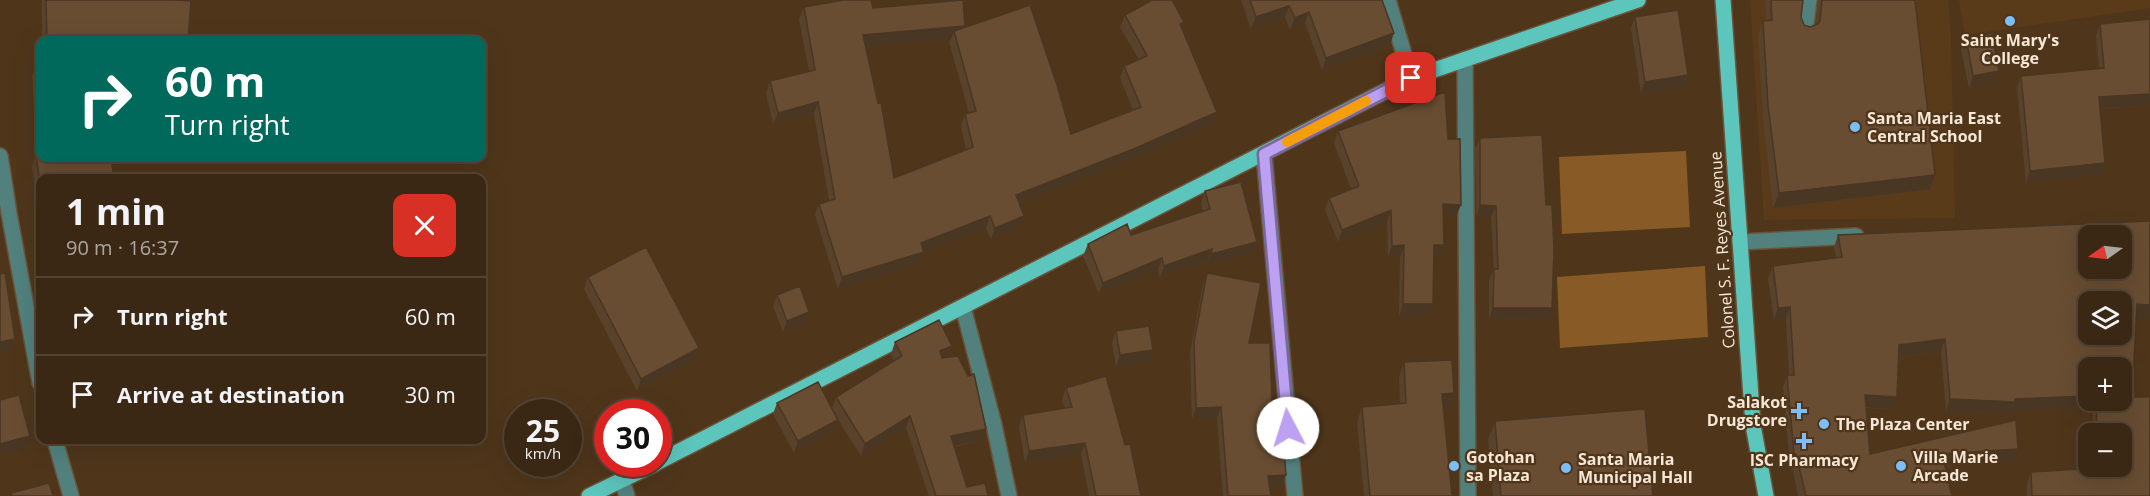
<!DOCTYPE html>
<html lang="en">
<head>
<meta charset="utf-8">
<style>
	:root { --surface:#3b2814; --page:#42301d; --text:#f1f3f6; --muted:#aca6a0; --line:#544434 }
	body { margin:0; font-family:"Open Sans",sans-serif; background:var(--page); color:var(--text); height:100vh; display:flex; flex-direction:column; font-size:22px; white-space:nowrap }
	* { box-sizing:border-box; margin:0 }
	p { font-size:20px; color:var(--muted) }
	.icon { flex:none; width:33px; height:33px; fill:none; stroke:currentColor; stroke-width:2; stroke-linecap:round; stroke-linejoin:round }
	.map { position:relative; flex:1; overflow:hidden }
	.sheet { position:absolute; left:36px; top:174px; width:450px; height:270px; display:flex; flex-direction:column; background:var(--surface); border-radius:12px; box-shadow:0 6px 24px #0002,0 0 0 2px var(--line) }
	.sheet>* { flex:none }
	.banner { position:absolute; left:36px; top:36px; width:450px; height:126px; border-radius:12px; box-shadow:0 6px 24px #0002,0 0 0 2px var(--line); background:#00695c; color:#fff; overflow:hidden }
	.needle { width:39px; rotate:256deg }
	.fabs { position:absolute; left:2078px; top:225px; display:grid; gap:12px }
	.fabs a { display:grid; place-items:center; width:54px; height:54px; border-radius:12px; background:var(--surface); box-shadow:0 6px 24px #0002,0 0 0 2px var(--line); font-size:30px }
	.speed { position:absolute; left:504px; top:399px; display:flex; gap:12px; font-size:30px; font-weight:700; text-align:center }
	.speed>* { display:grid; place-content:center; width:78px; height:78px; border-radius:50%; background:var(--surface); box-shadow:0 6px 24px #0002,0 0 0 2px var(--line); line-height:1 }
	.speed small { font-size:15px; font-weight:400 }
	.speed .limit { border:9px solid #d22; background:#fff; color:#111 }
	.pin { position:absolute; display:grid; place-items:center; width:51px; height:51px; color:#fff; margin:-26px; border-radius:12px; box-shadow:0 3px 9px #0006 }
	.me { position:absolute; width:66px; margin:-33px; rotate:355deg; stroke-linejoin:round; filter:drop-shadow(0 0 4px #0008) }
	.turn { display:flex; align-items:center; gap:21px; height:126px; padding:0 30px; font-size:27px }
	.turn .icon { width:78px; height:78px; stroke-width:2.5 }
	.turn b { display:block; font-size:42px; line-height:51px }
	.round { display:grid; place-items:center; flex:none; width:63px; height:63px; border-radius:12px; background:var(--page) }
	.headline { display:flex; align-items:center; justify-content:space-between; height:102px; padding:0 30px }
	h1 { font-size:36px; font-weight:700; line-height:45px }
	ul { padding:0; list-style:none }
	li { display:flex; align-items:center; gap:18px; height:78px; padding:0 30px; border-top:2px solid var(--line) }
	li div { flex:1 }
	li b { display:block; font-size:22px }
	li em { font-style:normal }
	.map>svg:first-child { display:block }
	.built { fill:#593b19 }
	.green { fill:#885a25 }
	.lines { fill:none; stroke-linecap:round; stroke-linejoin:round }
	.minor-casing { stroke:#6a5239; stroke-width:18 }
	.major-casing { stroke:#6a5239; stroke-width:18 }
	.minor { stroke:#52817d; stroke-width:15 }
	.major { stroke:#5cc5bc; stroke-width:15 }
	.wall { fill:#59422b; fill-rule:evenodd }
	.shaded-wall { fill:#493623 }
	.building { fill:#684d32; stroke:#493623; stroke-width:1.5; fill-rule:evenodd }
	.route-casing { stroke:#7a689d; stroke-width:15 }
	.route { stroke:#bca0f2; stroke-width:10 }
	.slow { stroke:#f59e0b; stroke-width:10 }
	.poi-dot { fill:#7dbef9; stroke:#4f361b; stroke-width:2 }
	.labels { text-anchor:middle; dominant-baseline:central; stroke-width:4.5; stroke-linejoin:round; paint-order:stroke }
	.poi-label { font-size:16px; font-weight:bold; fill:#f7e7d7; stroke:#4f361b; text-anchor:start }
	.street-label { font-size:16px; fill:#f7e7d7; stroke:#4f361b }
</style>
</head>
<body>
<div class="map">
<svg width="2150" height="496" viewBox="0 0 2150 496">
	<rect width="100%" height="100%" fill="#4f361b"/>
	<!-- built -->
	<path class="built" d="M 1750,0 L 1948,0 L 1951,35 L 1955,218 L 1764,220 Z
		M 1959,0 L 2150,0 L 2150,8 L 1965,35 Z"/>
	<!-- green -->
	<path class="green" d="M 1686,151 L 1690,227 L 1562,234 L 1559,157 Z
		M 1705,266 L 1708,337 L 1560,348 L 1557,277 Z"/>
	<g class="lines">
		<defs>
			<path id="minor" d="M 1388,0 L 1411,78
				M 1805,32 L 1809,0
				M 1465,59 L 1468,496
				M 1264,154 L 1295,496
				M 0,156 L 9,213 L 40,383
				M 1740,242 L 1856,236
				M 963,307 L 994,425 L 1009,496
				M 55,440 L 71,496
				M 622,480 L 627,496"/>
			<path id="major" d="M 1723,0 L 1753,425 L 1766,496
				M 658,462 L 1411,78 L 1638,0
				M 589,496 L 655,464"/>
		</defs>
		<!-- minor casing -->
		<use href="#minor" class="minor-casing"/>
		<!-- major casing -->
		<use href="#major" class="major-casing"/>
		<!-- minor -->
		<use href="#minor" class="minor"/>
		<!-- major -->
		<use href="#major" class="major"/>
	</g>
	<!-- wall -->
	<path class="wall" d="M 42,0 L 175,0 L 188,40 L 42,40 Z
		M 1241,0 L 1382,0 L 1390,45 L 1322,70 L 1305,23 L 1290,30 L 1285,17 L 1251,29 Z
		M 1765,0 L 1803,0 L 1801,17 L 1804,25 L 1810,27 L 1816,25 L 1818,0 L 1915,0 L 1930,189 L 1773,208 L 1763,120 L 1758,35 L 1763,21 L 1766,20 Z
		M 804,7 L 873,8 L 965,26 L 1071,134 L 1133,110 L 1120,78 L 1124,66 L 1139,60 L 1120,27 L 1125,15 L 1182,28 L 1217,112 L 1213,124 L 1132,159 L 1019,204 L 1019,228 L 991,239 L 986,228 L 924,252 L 920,263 L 838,289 L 815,215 L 819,204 L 829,200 L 814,114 L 773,124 L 766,93 L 770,81 L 809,71 L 799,19 ZM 951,39 L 949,42 L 969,113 L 965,114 L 961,126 L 966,150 L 894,178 L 865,46 Z
		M 1635,17 L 1684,87 L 1641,93 L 1631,28 Z
		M 2100,24 L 2150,105 L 2100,109 L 2101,175 L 2026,182 L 2017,88 L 2021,76 L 2099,69 L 2096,35 Z
		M 1966,38 L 1995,83 L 1969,88 L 1961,50 Z
		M 37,63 L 40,112 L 34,112 L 32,75 Z
		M 1338,131 L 1448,139 L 1461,205 L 1456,216 L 1443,216 L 1440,256 L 1434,256 L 1433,304 L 1429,316 L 1399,316 L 1400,257 L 1388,257 L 1387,222 L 1338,242 L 1325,210 L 1329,198 L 1351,189 L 1334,143 Z
		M 1480,138 L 1548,320 L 1489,319 L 1489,281 L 1494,269 L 1491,217 L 1476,217 L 1475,149 Z
		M 36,155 L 40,178 L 40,218 L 32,167 Z
		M 1205,191 L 1257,242 L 1253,253 L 1207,265 L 1208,261 L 1160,277 L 1158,270 L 1099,294 L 1083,256 L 1088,244 L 1131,235 L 1203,211 L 1201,203 Z
		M 2150,221 L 2150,318 L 2136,316 L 2132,397 L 2150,465 L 2150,496 L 2027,496 L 2027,484 L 2031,472 L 2091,469 L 2091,466 L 2121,466 L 2121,434 L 2092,434 L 2093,407 L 2012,411 L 2011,414 L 1946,411 L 1941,351 L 1898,357 L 1897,397 L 1892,409 L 1866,408 L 1870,454 L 2014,461 L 1944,466 L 1952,496 L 1798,496 L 1792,466 L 1790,466 L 1783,387 L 1787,375 L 1789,375 L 1786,319 L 1774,320 L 1768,278 L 1773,266 L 1836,258 L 1834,247 L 1838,235 ZM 2121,368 L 2121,400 L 2088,400 Z
		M 1207,273 L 1249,343 L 1273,428 L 1281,486 L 1270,487 L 1271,496 L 1223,496 L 1217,418 L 1192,419 L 1190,353 L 1203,284 Z
		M 588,277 L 695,360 L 637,391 L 584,289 Z
		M 777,295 L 805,324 L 783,332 L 773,306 Z
		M 1116,331 L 1153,350 L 1149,362 L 1116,367 L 1112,343 Z
		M 895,342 L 952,346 L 948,357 L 986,429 L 982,440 L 954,447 L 967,487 L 988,496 L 929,496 L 906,428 L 861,456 L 834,413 L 838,420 L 834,431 L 794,453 L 773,414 L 777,403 L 832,408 L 836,397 L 894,361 L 891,354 Z
		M 1404,362 L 1454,393 L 1448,408 L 1444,408 L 1452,496 L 1364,496 L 1357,422 L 1362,407 L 1400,404 L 1399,377 Z
		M 1066,388 L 1125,445 L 1141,496 L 1089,496 L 1081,454 L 1025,463 L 1019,427 L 1023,415 L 1065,408 L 1062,400 Z
		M 1495,421 L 1653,496 L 1493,496 L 1488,439 Z"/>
	<!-- shaded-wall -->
	<path class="shaded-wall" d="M 1289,6 L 1285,17 L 1251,29 L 1256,17 Z
		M 1309,12 L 1305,23 L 1290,30 L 1295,18 Z
		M 965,26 L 956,38 L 954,31 L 951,39 L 859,47 L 863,35 Z
		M 1394,33 L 1390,45 L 1322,70 L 1326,58 Z
		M 127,38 L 160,40 L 126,40 Z
		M 1999,71 L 1995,83 L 1969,88 L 1973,76 Z
		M 1688,75 L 1684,87 L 1641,93 L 1645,82 Z
		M 2150,94 L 2150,105 L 2094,109 L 2099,97 Z
		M 38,101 L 40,101 L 40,112 L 34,112 Z
		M 818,102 L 814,114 L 773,124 L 778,113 Z
		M 1217,112 L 1213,124 L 1132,159 L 1011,207 L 1016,195 Z
		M 2105,163 L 2101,175 L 2026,182 L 2030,171 Z
		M 1935,175 L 1930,189 L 1773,208 L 1779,193 Z
		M 1443,204 L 1461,205 L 1456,216 L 1439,216 Z
		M 1480,205 L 1496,206 L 1491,217 L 1476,217 Z
		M 1391,210 L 1387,222 L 1338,242 L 1342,230 Z
		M 990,216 L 986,228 L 924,252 L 920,263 L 838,289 L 842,277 L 921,243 Z
		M 1024,216 L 1019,228 L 991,239 L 995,228 Z
		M 1257,242 L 1253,253 L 1207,265 L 1211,254 Z
		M 1404,245 L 1400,257 L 1388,257 L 1392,246 Z
		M 1434,245 L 1444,245 L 1440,256 L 1430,256 Z
		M 1212,249 L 1208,261 L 1160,277 L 1164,266 Z
		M 1162,258 L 1158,270 L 1099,294 L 1103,283 Z
		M 1403,304 L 1433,304 L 1429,316 L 1399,316 Z
		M 2137,304 L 2150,305 L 2150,318 L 2133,316 Z
		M 1790,307 L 1786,319 L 1774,320 L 1778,308 Z
		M 1493,308 L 1552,308 L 1548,320 L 1489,319 Z
		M 809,312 L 805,324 L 783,332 L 787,321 Z
		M 15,339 L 10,351 L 0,353 L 0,342 Z
		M 1945,339 L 1941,351 L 1895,357 L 1899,345 Z
		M 952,346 L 948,357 L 935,363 L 940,351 Z
		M 699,348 L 695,360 L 637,391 L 641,379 Z
		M 1153,350 L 1149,362 L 1116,367 L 1120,355 Z
		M 1454,393 L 1448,408 L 1437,409 L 1442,394 Z
		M 1865,395 L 1897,397 L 1892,409 L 1861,407 Z
		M 2088,396 L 2088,400 L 2096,400 L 2093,407 L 2012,411 L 2011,414 L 1946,411 L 1950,399 L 2015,399 Z
		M 1221,407 L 1217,418 L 1192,419 L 1196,408 Z
		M 910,416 L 906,428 L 861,456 L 865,444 Z
		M 838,420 L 834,431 L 794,453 L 798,441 Z
		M 986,429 L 982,440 L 946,448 L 951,436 Z
		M 30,436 L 26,448 L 0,455 L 0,444 Z
		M 1085,443 L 1081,454 L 1025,463 L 1029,451 Z
		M 2018,449 L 2014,461 L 1937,466 L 1942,454 Z
		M 1794,454 L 1796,454 L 1792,466 L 1790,466 Z
		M 1286,475 L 1281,486 L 1264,488 L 1268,476 Z"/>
	<!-- building -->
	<path class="building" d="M 46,0 L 175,0 L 191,1 L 188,40 L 160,40 L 127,38 L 127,40 L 47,40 Z
		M 844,0 L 871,0 L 873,8 L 963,0 L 965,26 L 863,35 L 878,103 L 881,102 L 894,178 L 973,147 L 965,114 L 976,111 L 954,31 L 1030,5 L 1057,85 L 1071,134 L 1141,107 L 1124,66 L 1147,56 L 1125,15 L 1152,0 L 1172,0 L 1184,22 L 1180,24 L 1217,112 L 1136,148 L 1016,195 L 1024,216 L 995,228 L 990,216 L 921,243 L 924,252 L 842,277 L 819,204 L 835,199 L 818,102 L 778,113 L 770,81 L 815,70 L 804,7 Z
		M 1250,0 L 1382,0 L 1394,33 L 1326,58 L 1309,12 L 1295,18 L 1289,6 L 1256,17 Z
		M 1771,0 L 1803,0 L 1801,17 L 1804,25 L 1810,27 L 1818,24 L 1820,20 L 1822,0 L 1915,0 L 1935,175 L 1779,193 L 1768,105 L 1763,21 L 1772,20 Z
		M 1678,10 L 1688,75 L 1645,82 L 1635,17 Z
		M 2150,19 L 2150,94 L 2099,97 L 2105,163 L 2030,171 L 2021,76 L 2104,68 L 2100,24 Z
		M 1992,33 L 1999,71 L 1973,76 L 1966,38 Z
		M 37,63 L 40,63 L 40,101 L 38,101 Z
		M 1445,92 L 1448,139 L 1460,139 L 1461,205 L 1443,204 L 1444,245 L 1434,245 L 1433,304 L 1403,304 L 1404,245 L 1392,246 L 1391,210 L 1342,230 L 1329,198 L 1359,186 L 1338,131 Z
		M 1542,135 L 1546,205 L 1552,205 L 1554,248 L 1552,308 L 1493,308 L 1494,269 L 1498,269 L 1496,206 L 1480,205 L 1480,138 Z
		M 36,155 L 40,155 L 40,158 L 111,158 L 114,178 L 40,178 L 40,183 Z
		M 1241,182 L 1257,242 L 1211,254 L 1212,249 L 1164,266 L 1162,258 L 1103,283 L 1088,244 L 1127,224 L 1131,235 L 1210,209 L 1205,191 Z
		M 2150,221 L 2150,305 L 2137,304 L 2132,397 L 2150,397 L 2150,496 L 2032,496 L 2031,472 L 2095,468 L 2095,466 L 2121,466 L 2121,434 L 2096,434 L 2097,400 L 2121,400 L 2121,368 L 2088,368 L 2088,396 L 2015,399 L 2015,402 L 1950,399 L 1945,339 L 1899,345 L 1897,397 L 1865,395 L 1870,454 L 2016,420 L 2018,449 L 1942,454 L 1952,496 L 1806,496 L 1796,454 L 1794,454 L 1787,375 L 1794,375 L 1790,307 L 1778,308 L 1773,266 L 1842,257 L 1838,235 ZM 2088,236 L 2121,236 L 2121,268 L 2088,268 ZM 2088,302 L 2121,302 L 2121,334 L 2088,334 Z
		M 646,247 L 699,348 L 641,379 L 588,277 Z
		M 5,273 L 15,339 L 0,342 L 0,274 Z
		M 1207,273 L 1261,283 L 1249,343 L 1270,343 L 1273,428 L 1282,427 L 1286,475 L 1268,476 L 1271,496 L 1228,496 L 1221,407 L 1196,408 L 1194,342 Z
		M 800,286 L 809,312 L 787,321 L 777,295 Z
		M 939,320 L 952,346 L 940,351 L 942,358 L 958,356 L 968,376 L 974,374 L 986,429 L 951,436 L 967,487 L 985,483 L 988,496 L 936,496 L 910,416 L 865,444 L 836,397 L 902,356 L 895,342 Z
		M 1149,326 L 1153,350 L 1120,355 L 1116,331 Z
		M 1452,360 L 1454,393 L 1442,394 L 1452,496 L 1370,496 L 1362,407 L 1406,403 L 1404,362 Z
		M 1106,376 L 1125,445 L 1130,444 L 1141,496 L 1096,496 L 1085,443 L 1029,451 L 1023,415 L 1072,407 L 1066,388 Z
		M 818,382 L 838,420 L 798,441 L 777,403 Z
		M 19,395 L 30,436 L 0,444 L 0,400 Z
		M 1645,409 L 1653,496 L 1501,496 L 1495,421 Z
		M 49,483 L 53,496 L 12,496 L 11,493 Z"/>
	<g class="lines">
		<defs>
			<path id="route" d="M 1288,428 L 1264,154 L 1411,78"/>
		</defs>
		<!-- route casing -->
		<use href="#route" class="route-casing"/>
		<!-- route -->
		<use href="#route" class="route"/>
		<!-- slow -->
		<path class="slow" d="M 1287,142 L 1366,101"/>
	</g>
	<!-- markers -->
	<g class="poi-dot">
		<circle cx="2010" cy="21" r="6"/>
		<circle cx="1855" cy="127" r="6"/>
		<path d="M1796 402h6v6h6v6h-6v6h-6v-6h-6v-6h6z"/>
		<circle cx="1824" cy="424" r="6"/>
		<path d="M1801 432h6v6h6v6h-6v6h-6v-6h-6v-6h6z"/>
		<circle cx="1454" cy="466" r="6"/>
		<circle cx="1901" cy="466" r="6"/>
		<circle cx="1566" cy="468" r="6"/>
	</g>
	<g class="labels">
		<!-- poi labels -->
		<g class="poi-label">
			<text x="2010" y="40" text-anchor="middle">Saint Mary's<tspan x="2010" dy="18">College</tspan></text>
			<text x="1867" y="118">Santa Maria East<tspan x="1867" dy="18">Central School</tspan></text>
			<text x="1787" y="402" text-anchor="end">Salakot<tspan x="1787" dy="18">Drugstore</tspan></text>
			<text x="1836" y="424">The Plaza Center</text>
			<text x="1466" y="457">Gotohan<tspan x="1466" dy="18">sa Plaza</tspan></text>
			<text x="1913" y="457">Villa Marie<tspan x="1913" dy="18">Arcade</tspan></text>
			<text x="1578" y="459">Santa Maria<tspan x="1578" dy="18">Municipal Hall</tspan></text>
			<text x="1804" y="460" text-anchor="middle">ISC Pharmacy</text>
		</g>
		<!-- street labels -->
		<g class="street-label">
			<text transform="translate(1722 250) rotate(-94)">Colonel S. F. Reyes Avenue</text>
		</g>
	</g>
</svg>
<div class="fabs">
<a><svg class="needle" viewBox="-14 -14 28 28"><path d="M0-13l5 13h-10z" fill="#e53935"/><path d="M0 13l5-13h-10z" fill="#aca6a0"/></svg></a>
<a><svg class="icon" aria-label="layers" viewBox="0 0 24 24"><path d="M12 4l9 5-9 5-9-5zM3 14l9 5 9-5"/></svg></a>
<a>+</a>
<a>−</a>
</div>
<div class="speed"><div>25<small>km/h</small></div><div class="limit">30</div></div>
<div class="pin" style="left:1411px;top:78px;background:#d93025"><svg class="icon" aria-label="arrive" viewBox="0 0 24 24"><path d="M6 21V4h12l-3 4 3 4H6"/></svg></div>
<svg class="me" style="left:1288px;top:428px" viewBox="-20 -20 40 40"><circle r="19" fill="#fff"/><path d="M0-13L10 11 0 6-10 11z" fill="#bca0f2"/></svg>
<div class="banner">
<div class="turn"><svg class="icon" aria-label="right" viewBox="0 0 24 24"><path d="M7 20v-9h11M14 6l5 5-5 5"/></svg><div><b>60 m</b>Turn right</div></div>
</div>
<section class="sheet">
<div class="headline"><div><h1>1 min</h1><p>90 m · 16:37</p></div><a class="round" style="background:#d93025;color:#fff"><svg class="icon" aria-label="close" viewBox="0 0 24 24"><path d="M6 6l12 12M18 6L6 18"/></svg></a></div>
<ul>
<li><svg class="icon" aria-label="right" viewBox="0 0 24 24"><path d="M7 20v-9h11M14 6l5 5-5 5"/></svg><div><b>Turn right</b></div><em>60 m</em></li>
<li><svg class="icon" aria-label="arrive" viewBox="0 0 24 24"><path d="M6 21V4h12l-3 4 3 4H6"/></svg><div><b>Arrive at destination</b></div><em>30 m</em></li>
</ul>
</section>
</div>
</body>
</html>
